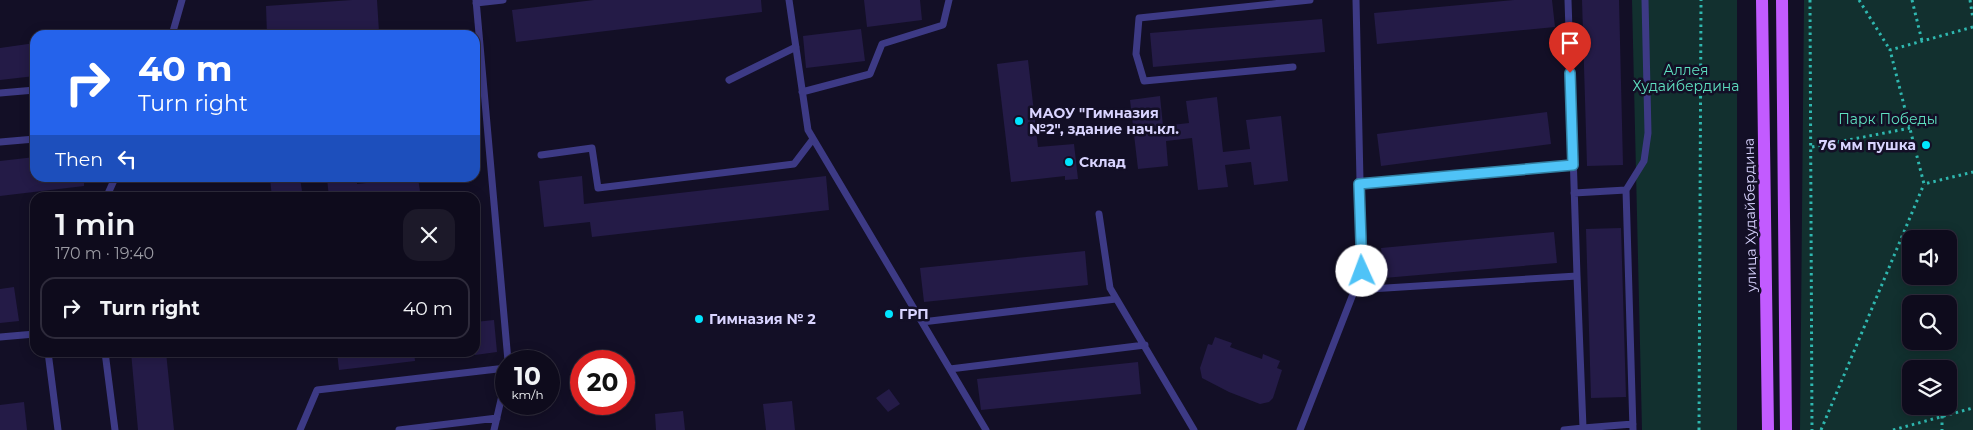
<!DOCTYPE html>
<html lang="en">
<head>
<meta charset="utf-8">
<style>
	:root { --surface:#0e0b1c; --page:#1c1929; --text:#f1f3f6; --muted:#9b9ba3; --line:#2e2b3b }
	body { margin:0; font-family:Montserrat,sans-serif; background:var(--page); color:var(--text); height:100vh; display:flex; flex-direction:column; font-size:19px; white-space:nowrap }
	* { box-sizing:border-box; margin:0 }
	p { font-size:16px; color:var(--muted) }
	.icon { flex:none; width:28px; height:28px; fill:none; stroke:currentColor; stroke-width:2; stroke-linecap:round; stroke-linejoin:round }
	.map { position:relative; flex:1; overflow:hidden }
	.sheet { position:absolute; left:30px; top:192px; width:450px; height:165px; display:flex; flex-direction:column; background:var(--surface); border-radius:15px; box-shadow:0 2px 12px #0003,0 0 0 1px var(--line) }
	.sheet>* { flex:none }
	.banner { position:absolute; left:30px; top:30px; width:450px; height:152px; border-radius:15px; box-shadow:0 2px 12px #0003,0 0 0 1px var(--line); background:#2563eb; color:#fff; overflow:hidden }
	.buttons { position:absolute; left:1902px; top:230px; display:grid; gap:10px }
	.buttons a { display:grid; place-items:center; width:55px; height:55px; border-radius:10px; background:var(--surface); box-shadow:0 2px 12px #0003,0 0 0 1px var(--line); font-size:25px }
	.speed { position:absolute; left:495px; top:350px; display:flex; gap:10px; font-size:25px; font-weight:700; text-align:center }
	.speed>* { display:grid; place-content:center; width:65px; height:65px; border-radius:50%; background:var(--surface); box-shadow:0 2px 12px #0003,0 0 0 1px var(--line); line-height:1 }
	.speed small { font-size:12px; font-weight:400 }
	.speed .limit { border:8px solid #d22; background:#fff; color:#111 }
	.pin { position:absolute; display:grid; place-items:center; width:42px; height:42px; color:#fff; margin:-51px -21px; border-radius:50% 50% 50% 0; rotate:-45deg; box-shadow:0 0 5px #0007 }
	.pin .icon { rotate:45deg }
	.me { position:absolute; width:55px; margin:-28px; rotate:358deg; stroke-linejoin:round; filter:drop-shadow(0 0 4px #0008) }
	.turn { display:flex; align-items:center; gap:18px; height:105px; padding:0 25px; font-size:22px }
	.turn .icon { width:65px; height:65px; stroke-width:2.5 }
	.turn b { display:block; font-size:35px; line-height:42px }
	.then { display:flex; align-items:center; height:48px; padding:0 25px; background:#0003; gap:10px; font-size:19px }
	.round { display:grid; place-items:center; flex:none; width:52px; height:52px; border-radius:15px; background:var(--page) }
	.headline { display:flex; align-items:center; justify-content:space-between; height:85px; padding:0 25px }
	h1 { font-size:30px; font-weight:600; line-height:38px }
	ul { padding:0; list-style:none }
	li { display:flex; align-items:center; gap:15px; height:62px; margin:0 10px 8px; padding:0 15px; border:2px solid var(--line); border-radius:15px }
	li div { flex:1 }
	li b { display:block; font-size:19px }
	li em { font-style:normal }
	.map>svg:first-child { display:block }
	.green { fill:#12302f; fill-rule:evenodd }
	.building { fill:#241b47 }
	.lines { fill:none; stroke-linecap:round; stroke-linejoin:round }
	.path { stroke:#2fb8b0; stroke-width:3; stroke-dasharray:2.5 4; stroke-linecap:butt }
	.service { stroke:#3d3a85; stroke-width:7 }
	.primary { stroke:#c25bff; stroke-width:12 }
	.route-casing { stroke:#337fa1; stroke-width:12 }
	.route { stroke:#4fc3f7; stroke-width:9 }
	.poi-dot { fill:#00e5ff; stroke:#130f26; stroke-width:2 }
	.labels { text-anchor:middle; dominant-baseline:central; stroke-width:5; stroke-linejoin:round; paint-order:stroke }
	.park-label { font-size:14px; fill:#5fe0c0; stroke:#130f26 }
	.poi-label { font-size:14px; font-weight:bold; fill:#d9d4ff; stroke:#130f26; text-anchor:start }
	.street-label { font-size:14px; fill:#d9d4ff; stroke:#130f26 }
</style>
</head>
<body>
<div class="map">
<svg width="1973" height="430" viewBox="0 0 1973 430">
	<rect width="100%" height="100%" fill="#130f26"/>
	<!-- green -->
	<path class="green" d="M 1632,0 L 1737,0 L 1737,430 L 1642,430 Z
		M 1804,0 L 1973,0 L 1973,430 L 1800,430 ZM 1911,239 L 1949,239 L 1949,276 L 1911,276 ZM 1911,304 L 1949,304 L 1949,341 L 1911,341 ZM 1911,369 L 1949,369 L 1949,406 L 1911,406 Z"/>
	<!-- building -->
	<path class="building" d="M 352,0 L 377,0 L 379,32 L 327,35 L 267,35 L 266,6 Z
		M 594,0 L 761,0 L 762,12 L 516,42 L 512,10 Z
		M 864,0 L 920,0 L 922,20 L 867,27 Z
		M 1514,0 L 1552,0 L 1555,27 L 1377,44 L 1374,13 Z
		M 1582,0 L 1619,0 L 1623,165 L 1587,166 Z
		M 1322,19 L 1325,52 L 1153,67 L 1150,33 Z
		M 861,29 L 865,61 L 806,68 L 803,36 Z
		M 35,43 L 35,76 L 0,80 L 0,48 Z
		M 1028,60 L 1038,147 L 1074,144 L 1078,179 L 1065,180 L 1065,176 L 1011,182 L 997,64 Z
		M 1160,96 L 1163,126 L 1189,123 L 1186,101 L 1217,97 L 1223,152 L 1250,149 L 1246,120 L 1281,116 L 1288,181 L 1254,185 L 1251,162 L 1225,165 L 1228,187 L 1198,190 L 1192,138 L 1166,141 L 1168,166 L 1138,169 L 1130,100 Z
		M 1547,112 L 1551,144 L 1381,166 L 1377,134 Z
		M 35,157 L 35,178 L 84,178 L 84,186 L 0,196 L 0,161 Z
		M 582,176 L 584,204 L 826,176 L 829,210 L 592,237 L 590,222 L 544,227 L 539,181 Z
		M 270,178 L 300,178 L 303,198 L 272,198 Z
		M 327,178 L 357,178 L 357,184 L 384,181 L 384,178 L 418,178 L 421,198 L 386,198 L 385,194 L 359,198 L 329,198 Z
		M 1621,228 L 1626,397 L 1591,398 L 1586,229 Z
		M 1554,232 L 1557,263 L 1384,278 L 1381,248 Z
		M 1085,251 L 1088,285 L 924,302 L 920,268 Z
		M 14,287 L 19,321 L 0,323 L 0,289 Z
		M 494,320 L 497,352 L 475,355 L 475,322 Z
		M 1215,337 L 1232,343 L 1230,347 L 1262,359 L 1263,354 L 1280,361 L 1277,368 L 1282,370 L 1273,398 L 1269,402 L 1260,404 L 1229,392 L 1202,378 L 1200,368 L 1208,344 L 1212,345 Z
		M 131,352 L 166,352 L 174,430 L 138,430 Z
		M 337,352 L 414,352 L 415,361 L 339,370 Z
		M 1138,362 L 1141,394 L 981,410 L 977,379 Z
		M 889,389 L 900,404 L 888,412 L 876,398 Z
		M 792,401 L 795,430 L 766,430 L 763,404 Z
		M 24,402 L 27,430 L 0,430 L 0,405 Z
		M 683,411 L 685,430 L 656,430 L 655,414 Z"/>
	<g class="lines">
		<!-- path -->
		<path class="path" d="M 1810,0 L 1812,430
			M 1859,0 L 1890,50
			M 1912,0 L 1922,41
			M 1970,0 L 1973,19
			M 1973,27 L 1890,50 L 1924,184 L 1973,172
			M 1812,147 L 1910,128
			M 1942,416 L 1942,430
			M 1699,430 L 1701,0
			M 1821,430 L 1924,184
			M 1893,430 L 1973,408"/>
		<!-- service -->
		<path class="service" d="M 476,0 L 508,361
			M 789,0 L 808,130 L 986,430
			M 476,3 L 503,0
			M 172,35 L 182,0
			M 1293,67 L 1144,81 L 1136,54 L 1139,18 L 1310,0
			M 729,80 L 796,47
			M 802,92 L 870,74 L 882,44 L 943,25 L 949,0
			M 0,93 L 35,90
			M 0,142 L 35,139
			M 541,155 L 592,148 L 598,188 L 794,164 L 813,139
			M 1359,184 L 1573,165
			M 1574,193 L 1626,190
			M 106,198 L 115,178
			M 1099,214 L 1110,288 L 1194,430
			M 1577,276 L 1583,428 L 1633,424
			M 1354,290 L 1577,276 L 1568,0
			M 922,322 L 1116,299
			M 0,337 L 35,334
			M 48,352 L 58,430
			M 105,352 L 115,430
			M 950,369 L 1145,345
			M 300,430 L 317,390 L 506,368
			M 399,430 L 497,418
			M 494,430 L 506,378
			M 1300,430 L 1362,271 L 1356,0
			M 1564,430 L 1583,428
			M 1633,430 L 1626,190 L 1644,161 L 1648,133 L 1645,0"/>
		<!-- primary -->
		<path class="primary" d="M 1762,0 L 1768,430
			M 1782,0 L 1786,430"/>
	</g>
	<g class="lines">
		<defs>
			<path id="route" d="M 1362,271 L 1359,184 L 1573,165 L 1570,73"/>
		</defs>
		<!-- route casing -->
		<use href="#route" class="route-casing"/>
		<!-- route -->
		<use href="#route" class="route"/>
	</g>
	<!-- markers -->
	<g class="poi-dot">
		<circle cx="1019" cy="121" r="5"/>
		<circle cx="1926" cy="145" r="5"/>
		<circle cx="1069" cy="162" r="5"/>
		<circle cx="889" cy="314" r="5"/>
		<circle cx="699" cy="319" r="5"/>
	</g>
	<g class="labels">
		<!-- park labels -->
		<g class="park-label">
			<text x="1686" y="70">Аллея<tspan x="1686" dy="16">Худайбердина</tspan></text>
			<text x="1888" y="119">Парк Победы</text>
		</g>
		<!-- poi labels -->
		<g class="poi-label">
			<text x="1029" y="113">МАОУ "Гимназия<tspan x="1029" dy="16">№2", здание нач.кл.</tspan></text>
			<text x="1916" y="145" text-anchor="end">76 мм пушка</text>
			<text x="1079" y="162">Склад</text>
			<text x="899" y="314">ГРП</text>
			<text x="709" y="319">Гимназия № 2</text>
		</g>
		<!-- street labels -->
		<g class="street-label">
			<text transform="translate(1750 215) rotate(-91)">улица Худайбердина</text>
		</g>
	</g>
</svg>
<div class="buttons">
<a><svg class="icon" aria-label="sound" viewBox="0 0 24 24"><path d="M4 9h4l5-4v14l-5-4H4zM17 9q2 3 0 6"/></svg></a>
<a><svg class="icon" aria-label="search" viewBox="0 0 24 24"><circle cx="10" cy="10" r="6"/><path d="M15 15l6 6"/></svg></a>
<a><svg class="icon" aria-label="layers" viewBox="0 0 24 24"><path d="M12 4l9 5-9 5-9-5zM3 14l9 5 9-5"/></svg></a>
</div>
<div class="speed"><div>10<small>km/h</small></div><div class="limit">20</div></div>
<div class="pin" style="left:1570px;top:73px;background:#d93025"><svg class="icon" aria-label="arrive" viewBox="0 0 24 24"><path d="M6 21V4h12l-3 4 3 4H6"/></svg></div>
<svg class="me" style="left:1362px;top:271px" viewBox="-20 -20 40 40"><circle r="19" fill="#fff"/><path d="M0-13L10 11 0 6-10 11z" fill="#4fc3f7"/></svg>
<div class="banner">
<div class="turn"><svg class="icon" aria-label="right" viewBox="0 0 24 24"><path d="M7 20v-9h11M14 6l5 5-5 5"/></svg><div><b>40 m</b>Turn right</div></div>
<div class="then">Then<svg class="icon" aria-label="left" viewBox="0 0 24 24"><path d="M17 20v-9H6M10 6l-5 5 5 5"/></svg></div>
</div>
<section class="sheet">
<div class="headline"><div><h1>1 min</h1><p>170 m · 19:40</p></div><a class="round"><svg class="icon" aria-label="close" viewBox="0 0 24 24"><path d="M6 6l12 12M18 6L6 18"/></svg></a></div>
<ul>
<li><svg class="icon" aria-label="right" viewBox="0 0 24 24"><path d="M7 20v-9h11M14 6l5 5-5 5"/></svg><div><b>Turn right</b></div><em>40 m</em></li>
</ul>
</section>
</div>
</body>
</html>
